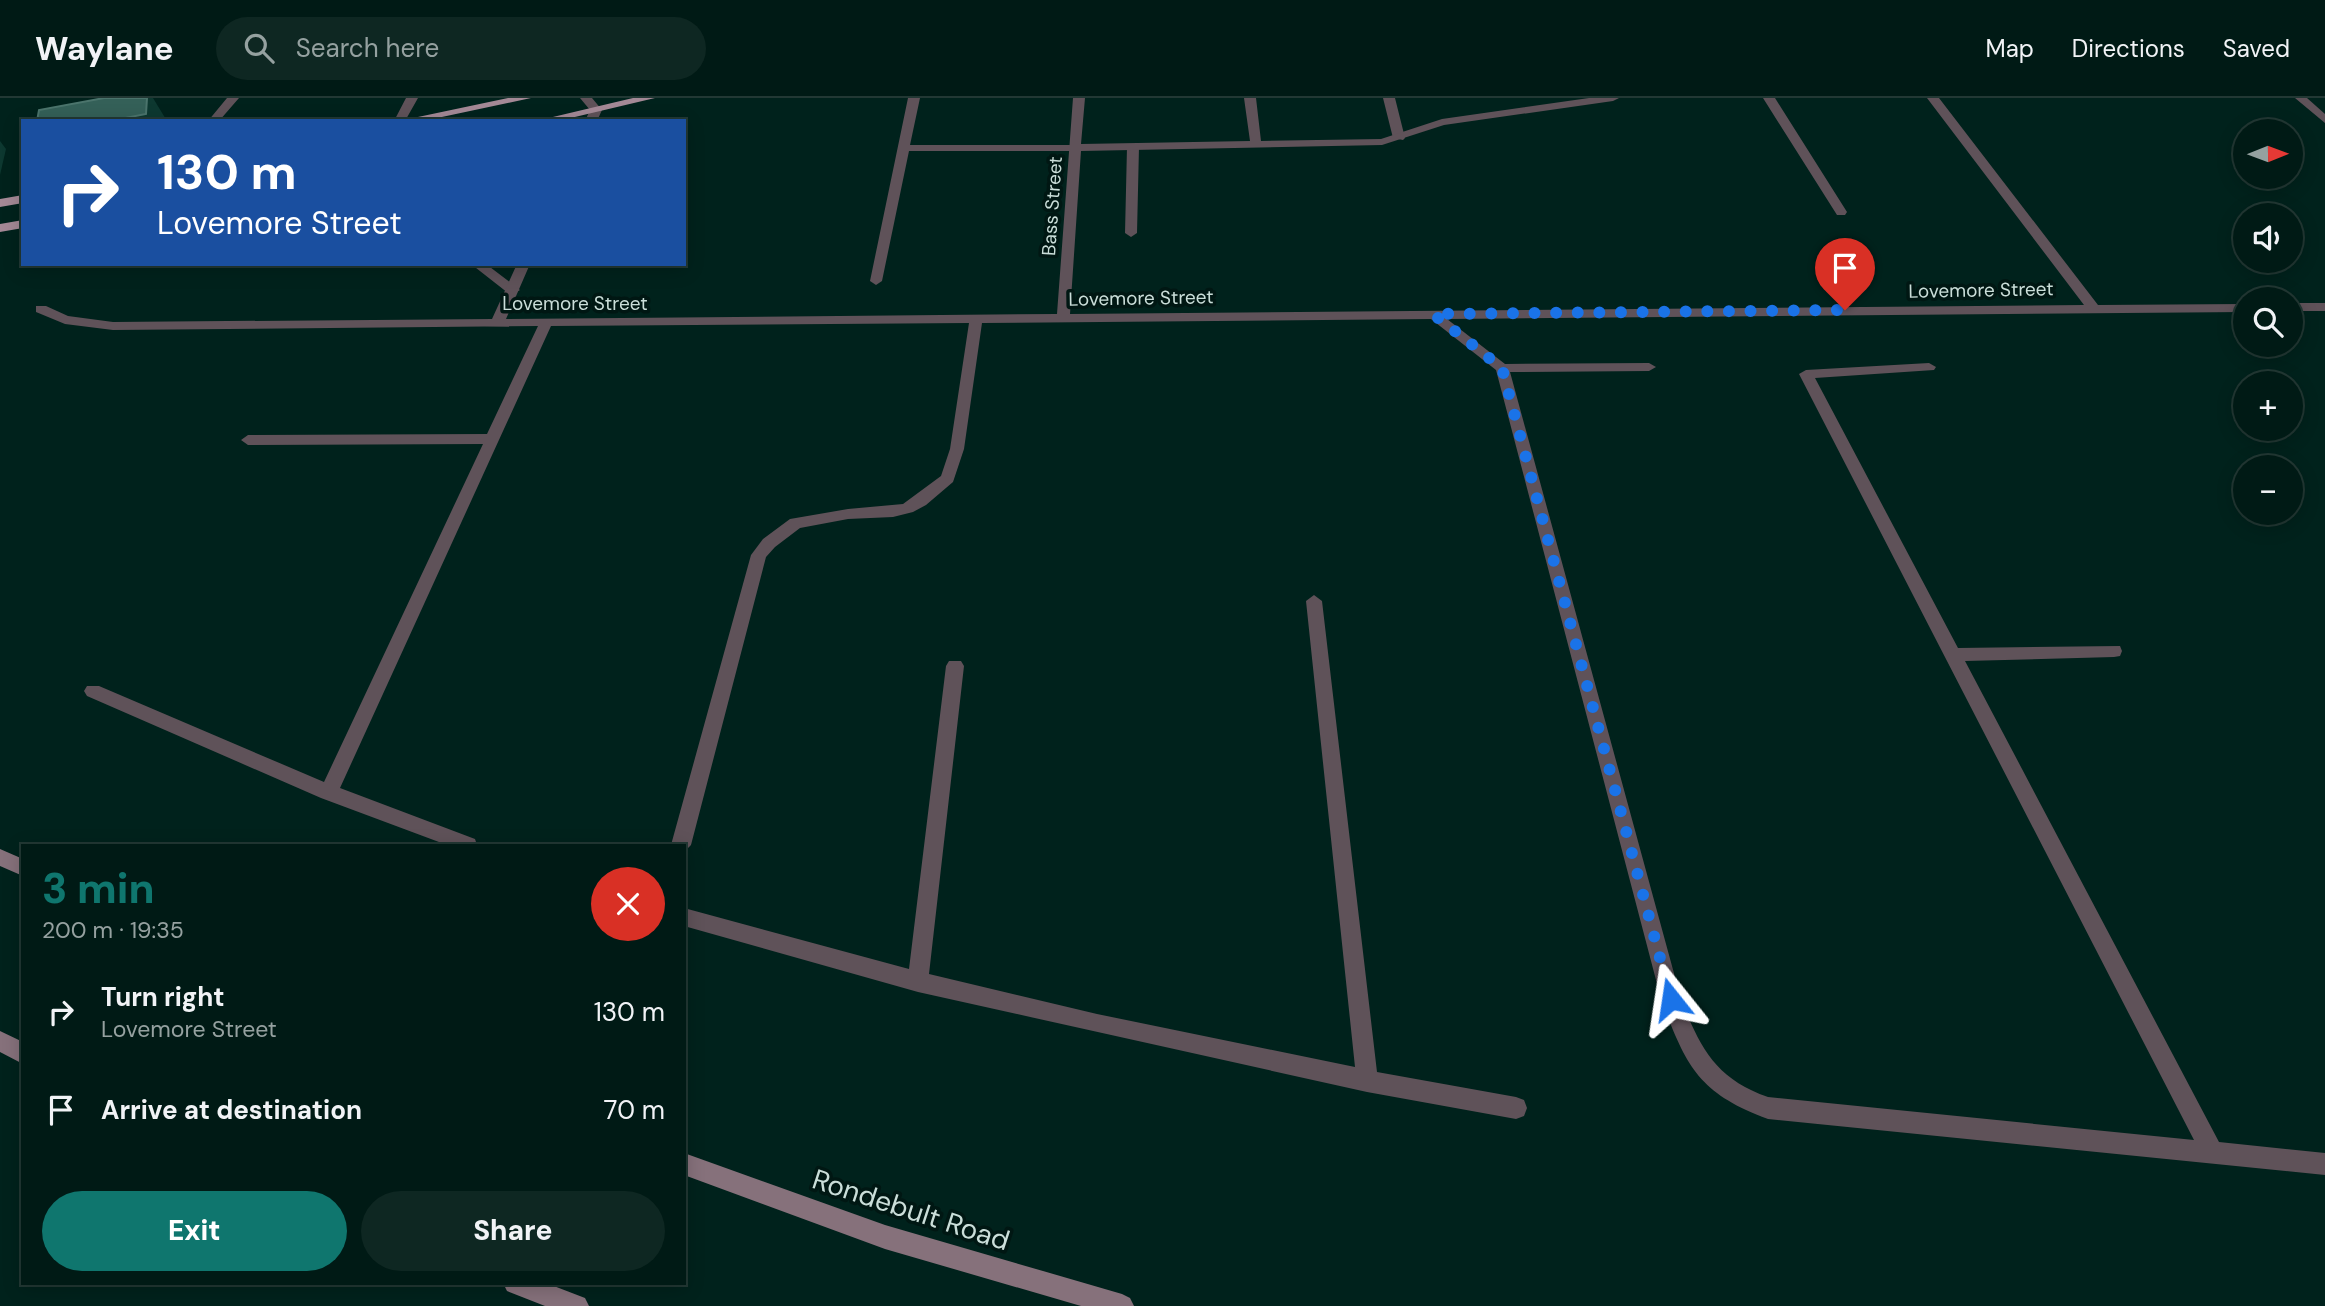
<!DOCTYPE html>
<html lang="en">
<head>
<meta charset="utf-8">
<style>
	:root { --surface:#001a15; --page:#0e2722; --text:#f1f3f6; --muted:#95a1a0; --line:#223834; --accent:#0f766e }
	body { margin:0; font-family:"DM Sans",sans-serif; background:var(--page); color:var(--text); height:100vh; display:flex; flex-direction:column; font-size:26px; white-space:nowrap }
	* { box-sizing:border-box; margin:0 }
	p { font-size:23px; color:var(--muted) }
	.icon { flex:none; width:38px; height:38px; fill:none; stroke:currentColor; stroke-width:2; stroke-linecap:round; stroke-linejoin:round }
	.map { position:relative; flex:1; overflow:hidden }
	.drawer { position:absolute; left:21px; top:746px; width:665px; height:441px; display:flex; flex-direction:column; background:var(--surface); border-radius:0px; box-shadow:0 4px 18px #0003,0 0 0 2px var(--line) }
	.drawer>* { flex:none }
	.hud { position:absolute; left:21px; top:21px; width:665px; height:147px; border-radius:0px; box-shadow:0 4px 18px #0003,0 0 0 2px var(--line); background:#1a4fa0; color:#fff; overflow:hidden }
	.needle { width:46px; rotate:89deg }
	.tools { position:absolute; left:2233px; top:21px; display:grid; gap:14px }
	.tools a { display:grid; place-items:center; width:70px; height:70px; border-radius:50%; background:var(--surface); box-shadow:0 4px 18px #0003,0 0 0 2px var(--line); font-size:35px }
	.pin { position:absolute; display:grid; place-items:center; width:60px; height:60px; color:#fff; margin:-72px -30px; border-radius:50% 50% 50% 0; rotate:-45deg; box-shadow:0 0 7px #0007 }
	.pin .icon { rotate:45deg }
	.me { position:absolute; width:77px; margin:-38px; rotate:345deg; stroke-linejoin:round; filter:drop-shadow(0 0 5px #0008) }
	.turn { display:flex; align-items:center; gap:24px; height:147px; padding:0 21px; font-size:32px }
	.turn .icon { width:91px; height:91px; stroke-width:2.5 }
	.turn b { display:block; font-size:49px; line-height:60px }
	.round { display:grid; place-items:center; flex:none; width:74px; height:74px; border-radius:37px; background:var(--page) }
	.headline { display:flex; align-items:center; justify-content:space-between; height:119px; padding:0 21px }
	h1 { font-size:42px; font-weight:800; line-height:52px; color:var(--accent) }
	.action { display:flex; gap:14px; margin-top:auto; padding:14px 21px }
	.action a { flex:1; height:80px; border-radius:42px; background:var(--accent); color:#fff; font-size:28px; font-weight:800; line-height:80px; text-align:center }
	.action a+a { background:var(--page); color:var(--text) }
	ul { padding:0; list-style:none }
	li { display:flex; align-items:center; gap:21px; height:98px; padding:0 21px }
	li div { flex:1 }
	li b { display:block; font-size:26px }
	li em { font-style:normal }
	header { display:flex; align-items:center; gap:42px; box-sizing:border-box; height:98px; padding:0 35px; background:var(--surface); border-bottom:2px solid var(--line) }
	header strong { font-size:33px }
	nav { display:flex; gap:38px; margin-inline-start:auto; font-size:24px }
	.search { width:490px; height:63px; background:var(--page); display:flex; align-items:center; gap:18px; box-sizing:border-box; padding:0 24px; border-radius:38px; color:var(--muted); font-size:26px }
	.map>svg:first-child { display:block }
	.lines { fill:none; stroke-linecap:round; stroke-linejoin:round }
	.service { fill:#5f5259; fill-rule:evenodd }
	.minor { fill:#5f5259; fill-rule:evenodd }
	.secondary { fill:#86717b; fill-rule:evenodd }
	.primary { fill:#a48996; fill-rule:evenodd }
	.shaded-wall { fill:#0d3830 }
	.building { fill:#346058; stroke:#4b746c; stroke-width:2 }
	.route { stroke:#1a73e8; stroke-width:12; stroke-dasharray:0 21.6 }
	.labels { text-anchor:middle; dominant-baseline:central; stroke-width:7; stroke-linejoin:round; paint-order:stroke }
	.far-street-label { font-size:19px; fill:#caded9; stroke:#001713 }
	.near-street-label { font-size:28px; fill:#caded9; stroke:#001713 }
</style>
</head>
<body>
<header>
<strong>Waylane</strong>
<div class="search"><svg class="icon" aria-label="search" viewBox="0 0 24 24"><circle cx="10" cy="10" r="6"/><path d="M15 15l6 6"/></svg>Search here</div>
<nav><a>Map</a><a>Directions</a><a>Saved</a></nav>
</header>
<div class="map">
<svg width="2325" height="1208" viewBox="0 0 2325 1208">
	<rect width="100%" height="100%" fill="#00221c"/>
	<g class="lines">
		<!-- service -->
		<path class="service" d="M 227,0 L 239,0 L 219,23 L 208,23 Z
			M 406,0 L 418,0 L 405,23 L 394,23 Z
			M 908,0 L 920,0 L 910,47 L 1075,47 L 1081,50 L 1075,53 L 909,53 L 882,183 L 876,187 L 870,183 Z
			M 1383,0 L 1395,0 L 1405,40 L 1403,42 L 1393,40 Z
			M 1763,0 L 1775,0 L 1847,114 L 1845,117 L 1837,117 Z
			M 1133,46 L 1139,49 L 1137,135 L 1131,139 L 1125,135 L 1127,49 Z
			M 471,166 L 486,166 L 520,192 L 513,196 L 508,195 Z"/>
		<!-- minor -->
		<path class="minor" d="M 580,0 L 592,0 L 602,12 L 597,23 L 585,23 L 590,12 Z
			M 1073,0 L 1085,0 L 1081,46 L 1250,43 L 1244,0 L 1256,0 L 1261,43 L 1381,41 L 1442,21 L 1589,0 L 1619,0 L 1613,3 L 1444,27 L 1382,47 L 1081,53 L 1070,216 L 2084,207 L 1927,0 L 1939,0 L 2098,207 L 2245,206 L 2245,214 L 1447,221 L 1505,266 L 1649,265 L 1656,269 L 1649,273 L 1510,274 L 1681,901 C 1700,950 1716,981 1768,999 L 2194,1042 L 1799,276 L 1806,272 L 1929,265 L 1936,269 L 1934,272 L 1815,280 L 1958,550 L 2120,548 L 2122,553 L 2120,558 L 2114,559 L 1965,563 L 2219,1044 L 2325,1055 L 2325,1077 L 1768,1021 C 1698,995 1686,968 1661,901 L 1496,272 L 1431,221 L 982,225 L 964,351 L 953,384 L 926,407 L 913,414 L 893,419 L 848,421 L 800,430 L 775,449 L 766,459 L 691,747 L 684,754 L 684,747 L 671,747 L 751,457 L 763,441 L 790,421 L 848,411 L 903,406 L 941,378 L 950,351 L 969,225 L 551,228 L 340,690 L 475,741 L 477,747 L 447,747 L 321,700 L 87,598 L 84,593 L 87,588 L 99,588 L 324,684 L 483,346 L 248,347 L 241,342 L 248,337 L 487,336 L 538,228 L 113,232 L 65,226 L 36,214 L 36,208 L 46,208 L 68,218 L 113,224 L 492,221 L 517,166 L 530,166 L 506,221 L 1057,216 Z
			M 2295,0 L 2307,0 L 2325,16 L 2325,25 Z
			M 2291,205 L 2325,205 L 2325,213 L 2291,213 Z
			M 1314,497 L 1322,503 L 1377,974 L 1516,999 L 1524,1002 L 1527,1010 L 1524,1018 L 1516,1021 L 1367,994 L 918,894 L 684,828 L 684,810 L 909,871 L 946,568 L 949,563 L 961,563 L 964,568 L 929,876 L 1097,916 L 1355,969 L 1306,503 Z"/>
		<!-- secondary -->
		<path class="secondary" d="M 0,751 L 23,761 L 23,778 L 0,768 Z
			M 0,933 L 23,944 L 23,966 L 0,954 Z
			M 684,1055 L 885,1127 L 1122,1196 L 1130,1200 L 1134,1208 L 1081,1208 L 885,1151 L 684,1077 Z
			M 503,1185 L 546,1185 L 585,1200 L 589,1208 L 545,1208 L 507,1193 Z"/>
		<!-- primary -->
		<path class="primary" d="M 508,0 L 531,0 L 423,23 L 399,23 Z
			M 633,0 L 655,0 L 558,23 L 536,23 Z
			M 23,97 L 23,105 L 0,109 L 0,101 Z
			M 23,122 L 23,130 L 0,134 L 0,126 Z"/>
	</g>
	<!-- shaded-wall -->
	<path class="shaded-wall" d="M 147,0 L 153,0 L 167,23 L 110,23 Z
		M 0,43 L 6,51 L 0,77 Z"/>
	<!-- building -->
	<path class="building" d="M 104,0 L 147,0 L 146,16 L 110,23 L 37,23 L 39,12 Z"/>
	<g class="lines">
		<!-- route -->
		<path class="route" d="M 1671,901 L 1502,270 L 1433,216 L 1845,212"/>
	</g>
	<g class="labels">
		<!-- far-street labels -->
		<g class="far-street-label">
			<text transform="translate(1052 108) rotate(-86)">Bass Street</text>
			<text transform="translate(1981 192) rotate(-1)">Lovemore Street</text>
			<text transform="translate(1141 200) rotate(-1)">Lovemore Street</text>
			<text x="575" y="205">Lovemore Street</text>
		</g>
		<!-- near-street labels -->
		<g class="near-street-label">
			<text transform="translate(911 1112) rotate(18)">Rondebult Road</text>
		</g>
	</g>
</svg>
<div class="tools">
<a><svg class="needle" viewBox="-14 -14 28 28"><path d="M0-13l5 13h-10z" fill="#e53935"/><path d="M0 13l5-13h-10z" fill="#95a1a0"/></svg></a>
<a><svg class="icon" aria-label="sound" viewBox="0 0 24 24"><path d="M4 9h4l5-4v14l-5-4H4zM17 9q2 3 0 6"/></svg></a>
<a><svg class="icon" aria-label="search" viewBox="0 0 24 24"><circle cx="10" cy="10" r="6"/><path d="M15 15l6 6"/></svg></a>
<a>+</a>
<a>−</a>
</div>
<div class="pin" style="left:1845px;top:212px;background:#d93025"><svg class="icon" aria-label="arrive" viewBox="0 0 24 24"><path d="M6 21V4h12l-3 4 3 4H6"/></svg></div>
<svg class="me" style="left:1671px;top:901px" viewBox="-20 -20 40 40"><path d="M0-17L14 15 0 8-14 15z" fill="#1a73e8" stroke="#fff" stroke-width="4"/></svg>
<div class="hud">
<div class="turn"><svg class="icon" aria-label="right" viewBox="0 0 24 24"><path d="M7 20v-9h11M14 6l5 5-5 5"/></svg><div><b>130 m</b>Lovemore Street</div></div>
</div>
<section class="drawer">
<div class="headline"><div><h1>3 min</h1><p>200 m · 19:35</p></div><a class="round" style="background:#d93025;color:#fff"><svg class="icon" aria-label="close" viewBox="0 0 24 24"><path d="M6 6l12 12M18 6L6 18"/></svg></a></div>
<ul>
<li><svg class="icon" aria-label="right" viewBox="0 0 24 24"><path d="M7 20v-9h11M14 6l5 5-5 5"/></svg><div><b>Turn right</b><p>Lovemore Street</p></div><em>130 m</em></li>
<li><svg class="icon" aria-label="arrive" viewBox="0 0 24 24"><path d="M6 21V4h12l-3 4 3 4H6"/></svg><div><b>Arrive at destination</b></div><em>70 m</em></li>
</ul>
<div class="action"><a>Exit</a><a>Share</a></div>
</section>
</div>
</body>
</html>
